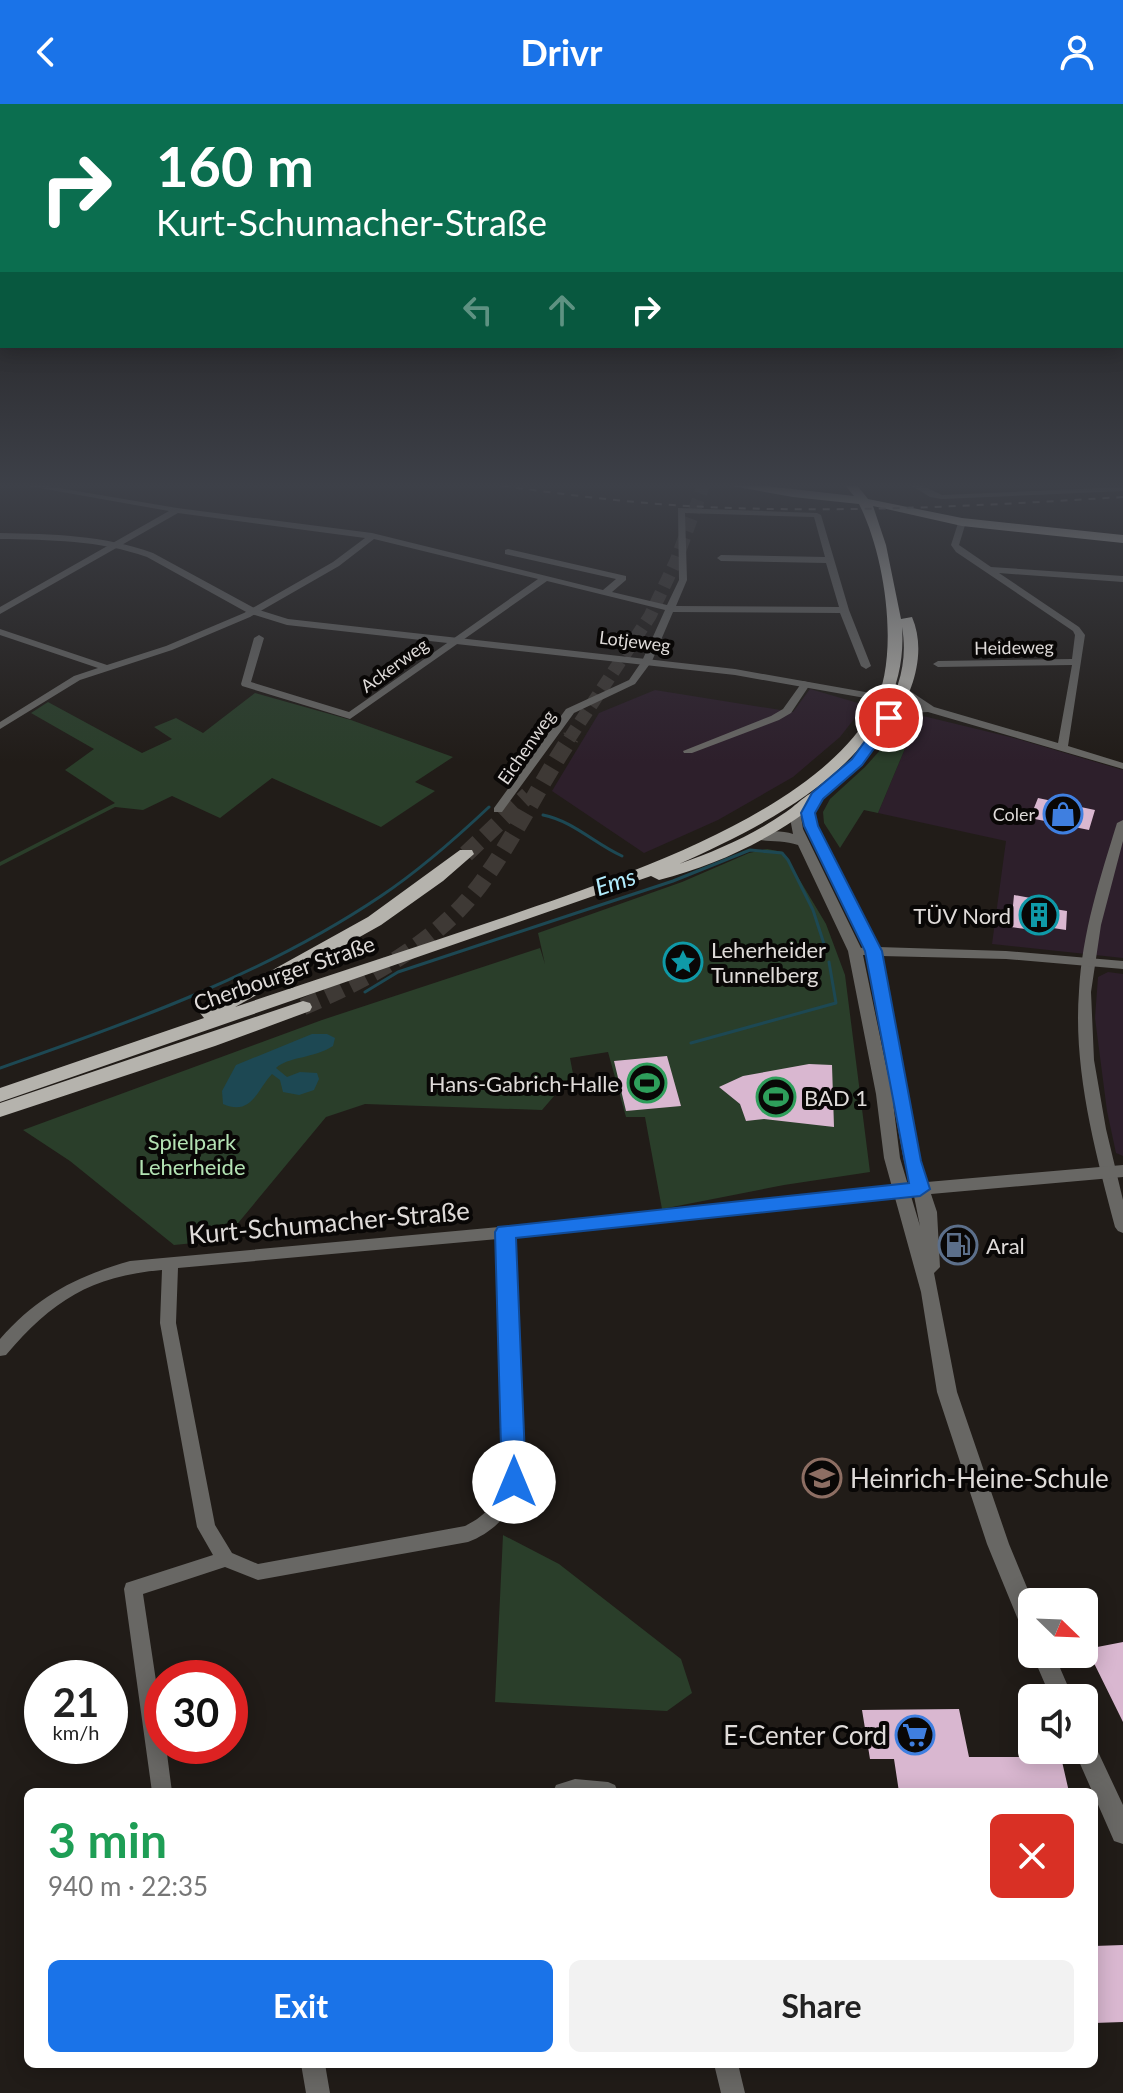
<!DOCTYPE html>
<html lang="en">
<head>
<meta charset="utf-8">
<style>
	:root { --surface:#fff; --page:#f2f2f2; --text:#222; --muted:#767676; --accent:#1a73e8 }
	body { margin:0; font-family:Lato,sans-serif; background:var(--page); color:var(--text); height:100vh; display:flex; flex-direction:column; font-size:30px; white-space:nowrap }
	* { box-sizing:border-box; margin:0 }
	p { font-size:26px; color:var(--muted) }
	.icon { flex:none; width:44px; height:44px; fill:none; stroke:currentColor; stroke-width:2; stroke-linecap:round; stroke-linejoin:round }
	.map { position:relative; flex:1; overflow:hidden }
	.panel { position:absolute; left:24px; top:1684px; width:1074px; height:280px; display:flex; flex-direction:column; background:var(--surface); border-radius:12px; box-shadow:0 4px 20px #0003 }
	.panel>* { flex:none }
	.banner { position:absolute; left:0px; top:0px; width:1124px; height:244px; box-shadow:0 4px 20px #0003; background:#0b6e4f; color:#fff; overflow:hidden }
	.needle { width:52px; rotate:113deg }
	.fabs { position:absolute; left:1018px; top:1484px; display:grid; gap:16px }
	.fabs a { display:grid; place-items:center; width:80px; height:80px; border-radius:12px; background:var(--surface); box-shadow:0 4px 20px #0003; font-size:40px }
	.speed { position:absolute; left:24px; top:1556px; display:flex; gap:16px; font-size:40px; font-weight:700; text-align:center }
	.speed>* { display:grid; place-content:center; width:104px; height:104px; border-radius:50%; background:var(--surface); box-shadow:0 4px 20px #0003; line-height:1 }
	.speed small { font-size:20px; font-weight:400 }
	.speed .limit { border:12px solid #d22; background:#fff; color:#111 }
	.pin { position:absolute; display:grid; place-items:center; width:68px; height:68px; color:#fff; margin:-34px; border:4px solid #fff; border-radius:50%; box-shadow:0 2px 8px #0007 }
	.me { position:absolute; width:88px; margin:-44px; rotate:0deg; stroke-linejoin:round; filter:drop-shadow(0 0 6px #0008) }
	.turn { display:flex; align-items:center; gap:28px; height:168px; padding:0 24px; font-size:36px }
	.turn .icon { width:104px; height:104px; stroke-width:2.5 }
	.turn b { display:block; font-size:56px; line-height:68px }
	.lanes { display:flex; align-items:center; height:76px; padding:0 24px; background:#0003; justify-content:center; gap:40px; direction:ltr }
	.lanes .off { opacity:.35 }
	.round { display:grid; place-items:center; flex:none; width:84px; height:84px; border-radius:12px; background:var(--page) }
	.head { display:flex; align-items:center; justify-content:space-between; height:136px; padding:0 24px }
	h1 { font-size:48px; font-weight:700; line-height:60px; color:#1e9e55 }
	.primary-button { display:flex; gap:16px; margin-top:auto; padding:16px 24px }
	.primary-button a { flex:1; height:92px; border-radius:12px; background:var(--accent); color:#fff; font-size:32px; font-weight:700; line-height:92px; text-align:center }
	.primary-button a+a { background:var(--page); color:var(--text) }
	header { display:flex; justify-content:space-between; align-items:center; height:104px; padding:0 24px; background:var(--accent); color:#fff; font-size:36px; font-weight:700 }
	.map>svg:first-child { display:block }
	.industrial { fill:#2d1f2b }
	.green { fill:#2a3e2a }
	.water { fill:#1d4853 }
	.lines { fill:none; stroke-linecap:round; stroke-linejoin:round }
	.stream { stroke:#1d4853; stroke-width:3 }
	.building { fill:#d9b7d0 }
	.primary-tunnel-far1 { stroke:#3e3935; stroke-width:13; stroke-dasharray:13 7; stroke-linecap:butt }
	.primary-tunnel { stroke:#3e3935; stroke-width:17; stroke-dasharray:17 9; stroke-linecap:butt }
	.minor { fill:#686764; fill-rule:evenodd }
	.tertiary { fill:#686764; fill-rule:evenodd }
	.primary { fill:#b5b3ad; fill-rule:evenodd }
	.rail { stroke:#8b8683; stroke-width:2; stroke-dasharray:7 7; stroke-linecap:butt }
	.route { fill:#1a73e8; stroke:#114b97; stroke-width:2 }
	.labels { text-anchor:middle; dominant-baseline:central; stroke-width:8; stroke-linejoin:round; paint-order:stroke }
	.far-street-label { font-size:18px; fill:#dfdbd9; stroke:#090706 }
	.far-poi-label { font-size:18px; fill:#dfdbd9; stroke:#090706; text-anchor:end }
	.poi-label { font-size:22px; fill:#dfdbd9; stroke:#090706; text-anchor:start }
	.street-label { font-size:22px; fill:#dfdbd9; stroke:#090706 }
	.park-label { font-size:22px; fill:#b3e2b3; stroke:#090706 }
	.water-label { font-size:24px; font-style:italic; fill:#b2edfe; stroke:#090706 }
	.near-street-label { font-size:26px; fill:#dfdbd9; stroke:#090706 }
	.near-poi-label { font-size:26px; fill:#dfdbd9; stroke:#090706; text-anchor:start }
</style>
</head>
<body>
<header><svg class="icon" aria-label="back" viewBox="0 0 24 24"><path d="M15 5l-7 7 7 7"/></svg>Drivr<svg class="icon" aria-label="person" viewBox="0 0 24 24"><circle cx="12" cy="8" r="4"/><path d="M4 21q1-7 8-7t8 7"/></svg></header>
<div class="map">
<svg width="1123" height="1989" viewBox="0 0 1123 1989">
	<rect width="100%" height="100%" fill="#211c18"/>
	<!-- industrial -->
	<path class="industrial" d="M 810,585 L 865,601 L 840,633 L 793,673 L 718,716 L 644,749 L 552,687 L 599,609 L 655,586 L 793,608 Z
		M 919,611 L 1014,634 L 1123,666 L 1123,854 L 992,840 L 1006,737 L 878,709 Z
		M 1108,868 L 1123,870 L 1123,1052 L 1116,1049 L 1107,1007 L 1095,914 L 1098,873 Z"/>
	<!-- green -->
	<path class="green" d="M 255,589 L 351,616 L 453,653 L 415,678 L 435,687 L 381,723 L 272,674 L 220,714 L 172,692 L 143,706 L 115,703 L 0,762 L 0,758 L 115,699 L 65,666 L 94,645 L 31,609 L 48,598 L 142,649 L 172,635 L 154,623 L 176,614 L 203,629 Z
		M 919,611 L 878,709 L 864,706 L 840,744 L 824,719 L 823,708 L 830,695 L 865,663 L 909,614 Z
		M 767,745 L 783,748 L 826,820 L 845,871 L 870,1068 L 784,1081 L 662,1105 L 645,1013 L 626,1013 L 608,948 L 570,954 L 573,970 L 542,1006 L 365,1000 L 326,1013 L 224,1136 L 174,1141 L 70,1057 L 23,1026 L 322,916 L 540,844 L 545,860 L 538,829 L 682,778 L 749,749 Z
		M 503,1431 L 559,1460 L 681,1555 L 692,1589 L 667,1607 L 495,1598 Z"/>
	<!-- water -->
	<path class="water" d="M 312,930 L 327,930 L 335,934 L 333,942 C 315,954 287,953 276,964 L 287,973 L 300,968 L 317,969 L 319,975 L 314,986 L 299,991 L 283,988 L 280,976 L 272,970 C 258,984 252,1013 223,1000 L 222,987 L 236,961 Z"/>
	<g class="lines">
		<!-- stream -->
		<path class="stream" d="M 543,711 C 573,717 595,740 622,752
			M 365,888 L 398,868 L 673,777 L 750,746 L 782,749 L 788,756 L 813,806 L 825,843
			M 691,939 L 836,899 L 829,858
			M 0,964 C 132,918 265,870 381,792 C 420,766 455,735 489,703"/>
	</g>
	<!-- building -->
	<path class="building" d="M 1038,694 L 1095,706 L 1089,726 L 1030,714 Z
		M 1014,791 L 1036,795 L 1036,802 L 1067,807 L 1066,826 L 1033,821 L 1033,826 L 1011,823 Z
		M 667,952 L 681,1002 L 626,1007 L 614,957 Z
		M 809,960 L 832,961 L 834,1023 L 764,1015 L 746,1017 L 740,1000 L 719,983 L 743,972 Z
		M 1123,1538 L 1123,1618 L 1087,1545 Z
		M 959,1605 L 969,1653 L 1061,1653 L 1069,1688 L 899,1688 L 894,1655 L 870,1655 L 862,1606 Z
		M 1123,1841 L 1123,1918 L 1094,1919 L 1094,1842 Z"/>
	<g class="lines">
		<!-- primary-tunnel-far1 -->
		<path class="primary-tunnel-far1" d="M 569,635 L 650,512 L 676,457 L 704,380"/>
		<!-- primary-tunnel -->
		<path class="primary-tunnel" d="M 466,750 L 528,691
			M 303,903 C 372,873 441,837 485,774 C 517,729 540,679 571,633"/>
		<!-- minor -->
		<path class="minor" d="M 17,380 L 35,380 L 177,404 L 372,429 L 603,486 L 616,475 L 505,450 L 505,446 L 508,445 L 626,472 L 626,476 L 612,488 L 667,501 L 679,476 L 678,404 L 817,409 L 821,411 L 849,506 L 871,562 L 866,565 L 861,562 L 840,509 L 673,508 L 652,557 L 635,580 L 574,609 L 502,708 L 494,708 L 494,704 L 566,605 L 629,576 L 642,557 L 665,506 L 547,477 L 350,615 L 242,582 L 241,580 L 254,534 L 259,531 L 264,534 L 251,578 L 349,608 L 538,475 L 374,435 L 339,462 L 250,513 L 172,546 L 80,576 L 0,625 L 0,618 L 74,572 L 98,564 L 0,531 L 0,525 L 107,561 L 166,542 L 244,509 L 333,458 L 365,434 L 178,409 L 0,510 L 0,503 L 169,407 ZM 685,409 L 814,413 L 825,453 L 721,451 L 717,454 L 721,457 L 826,459 L 839,503 L 676,502 L 687,476 Z
			M 909,380 L 919,380 L 942,391 L 1123,383 L 1123,387 L 942,395 L 930,393 Z
			M 959,416 L 966,418 L 959,441 L 991,463 L 1123,472 L 1123,478 L 999,469 L 1079,523 L 1085,531 L 1068,642 L 1123,659 L 1123,665 L 928,608 L 910,609 L 889,617 L 884,614 L 904,604 L 918,602 L 900,588 L 899,586 L 904,583 L 934,603 L 1058,639 L 1072,561 L 938,563 L 933,560 L 938,557 L 1072,555 L 1075,531 L 1073,527 L 956,448 L 951,441 Z
			M 803,577 L 811,579 L 791,609 L 779,616 L 692,649 L 684,649 L 683,647 L 771,612 L 783,605 Z
			M 1123,716 L 1123,737 L 1101,821 L 1091,888 L 1094,956 L 1106,1025 L 1123,1096 L 1123,1129 L 1118,1127 L 1115,1123 C 1095,1047 1073,966 1079,887 C 1082,829 1100,774 1117,719 Z
			M 901,1082 L 906,1083 L 908,1087 L 906,1091 L 901,1092 L 513,1133 L 525,1369 C 517,1401 500,1426 468,1438 L 258,1476 L 225,1463 L 143,1490 L 162,1617 L 162,1642 L 166,1642 L 172,1688 L 152,1688 L 124,1485 L 126,1479 L 213,1451 L 197,1423 L 160,1219 L 162,1166 C 91,1172 52,1197 6,1251 L 0,1252 L 0,1235 C 38,1192 75,1173 130,1157 L 522,1121 ZM 498,1135 L 507,1369 C 501,1394 488,1411 465,1422 L 258,1460 L 232,1449 L 215,1421 L 176,1219 L 178,1164 Z
			M 575,1675 L 608,1678 L 615,1681 L 618,1688 L 553,1688 L 556,1681 Z
			M 301,1960 L 325,1960 L 330,1989 L 306,1989 Z
			M 714,1960 L 738,1960 L 745,1989 L 721,1989 Z"/>
		<!-- tertiary -->
		<path class="tertiary" d="M 0,429 C 53,430 103,431 153,449 L 256,505 L 288,515 L 735,565 L 899,594 L 905,597 L 899,600 L 735,571 L 287,521 L 248,509 L 147,453 C 99,436 50,436 0,435 Z
			M 817,688 L 823,692 L 816,701 L 815,716 L 878,843 L 1006,847 L 1123,857 L 1123,865 L 1006,855 L 881,852 L 920,1057 L 927,1078 L 1123,1061 L 1123,1073 L 931,1090 L 937,1108 L 940,1163 L 934,1169 L 957,1288 L 1009,1440 L 1033,1498 L 1032,1533 L 1024,1530 L 987,1440 L 937,1288 L 921,1188 L 884,1054 L 876,990 L 848,847 L 798,741 C 782,735 761,739 751,733 C 761,726 781,726 793,730 L 789,709 L 795,705 L 800,706 L 803,725 L 861,844 L 864,843 L 803,716 C 803,705 804,692 817,688 ZM 863,851 L 867,851 L 889,976 ZM 893,998 L 904,1057 L 911,1080 L 908,1081 L 900,1054 ZM 911,1092 L 914,1092 L 920,1122 Z
			M 1032,1550 L 1054,1550 L 1073,1594 L 1051,1594 Z
			M 1084,1632 L 1092,1635 L 1123,1701 L 1123,1740 L 1114,1737 L 1074,1646 L 1084,1646 Z"/>
		<!-- primary -->
		<path class="primary" d="M 720,380 L 748,380 L 854,392 L 844,380 L 856,380 L 868,395 L 962,414 L 1123,431 L 1123,439 L 962,422 L 873,402 L 886,441 L 901,515 L 912,513 C 927,548 913,588 894,618 L 884,618 L 882,615 C 899,586 908,557 902,523 C 911,649 777,716 679,760 C 716,747 753,731 786,708 C 798,700 813,682 828,685 L 828,691 C 778,732 721,760 659,776 L 651,772 L 0,998 L 0,984 L 204,914 L 200,909 L 202,905 L 368,813 L 460,746 L 472,746 L 474,750 L 443,777 L 381,821 L 235,903 C 323,873 412,845 499,815 C 609,777 814,712 873,605 C 901,553 885,451 859,400 L 793,393 Z
			M 303,897 L 310,899 L 312,903 L 310,907 L 215,942 L 0,1013 L 0,999 Z"/>
		<!-- rail -->
		<path class="rail" d="M 488,380 C 554,389 620,398 687,402 C 832,410 978,402 1123,393"/>
	</g>
	<!-- sky -->
	<linearGradient id="sky" x2="0" y2="1"><stop stop-color="#120f0d"/><stop offset="0.58" stop-color="#3d4048"/><stop offset="1" stop-color="#3d4048" stop-opacity="0"/></linearGradient>
	<rect width="1123" height="658" fill="url(#sky)"/>
	<!-- route -->
	<path class="route" d="M 884,611 L 896,614 L 862,661 L 823,695 L 815,709 L 818,722 L 882,847 L 921,1057 L 930,1085 L 920,1092 L 516,1134 L 526,1378 L 522,1385 L 514,1388 L 506,1385 L 502,1378 L 495,1128 L 498,1123 L 909,1079 L 865,847 L 804,722 L 801,709 L 812,689 L 852,655 Z"/>
	<!-- icons -->
	<defs>
		<symbol id="shop-ring" viewBox="-11 -11 22 22"><circle r="9.5" fill="#090706" stroke="#3f7fe0" stroke-width="1.5"/><path d="M-5-2.5h2.3a2.7 3.5 0 0 1 5.4 0H5L5.5 6h-11ZM-1.5-2.5h3a1.5 2.3 0 0 0-3 0Z" fill="#3f7fe0"/></symbol>
		<symbol id="building-ring" viewBox="-11 -11 22 22"><circle r="9.5" fill="#090706" stroke="#0f9aa8" stroke-width="1.5"/><path d="M-4-6H4V6H1V3H-1V6H-4ZM-2.5-4.3h1.7v1.8h-1.7ZM.8-4.3h1.7v1.8H.8ZM-2.5-1h1.7V.8h-1.7ZM.8-1h1.7V.8H.8Z" fill="#0f9aa8"/></symbol>
		<symbol id="sight-ring" viewBox="-11 -11 22 22"><circle r="9.5" fill="#090706" stroke="#0f9aa8" stroke-width="1.5"/><path d="M0-6L1.8-2.2L6-1.7L2.9 1.2L3.7 5.4L0 3.3L-3.7 5.4L-2.9 1.2L-6-1.7L-1.8-2.2Z" fill="#0f9aa8"/></symbol>
		<symbol id="stadium-ring" viewBox="-11 -11 22 22"><circle r="9.5" fill="#090706" stroke="#2e9e5b" stroke-width="1.5"/><path d="M0-5a6.5 5 0 1 0 0 10a6.5 5 0 1 0 0-10ZM-3.5-1.8h7v3.6h-7Z" fill="#2e9e5b"/></symbol>
		<symbol id="fuel-ring" viewBox="-11 -11 22 22"><circle r="9.5" fill="#090706" stroke="#5c6f8a" stroke-width="1.5"/><path d="M-5.5-6h7V0h2V4h1.3V-2.5L3-4.5l.8-.8L6-3V5H2.5V1h-1V6h-7ZM-4.2-4.7v3.2H.2V-4.7Z" fill="#5c6f8a"/></symbol>
		<symbol id="school-ring" viewBox="-11 -11 22 22"><circle r="9.5" fill="#090706" stroke="#8d6e63" stroke-width="1.5"/><path d="M0-5L7-2L0 1L-7-2ZM-4 1L0 2.5L4 1V4Q0 6-4 4Z" fill="#8d6e63"/></symbol>
		<symbol id="supermarket-ring" viewBox="-11 -11 22 22"><circle r="9.5" fill="#090706" stroke="#3f7fe0" stroke-width="1.5"/><path d="M-6-5.5h2.5l.6 2H6L4.5 2H-2.5L-4.4-4H-6ZM-1.5 3.2a1.3 1.3 0 1 0 .1 0ZM3 3.2a1.3 1.3 0 1 0 .1 0Z" fill="#3f7fe0"/></symbol>
	</defs>
	<g fill-rule="evenodd">
		<use href="#shop-ring" x="1041" y="688" width="44" height="44"/>
		<use href="#building-ring" x="1017" y="789" width="44" height="44"/>
		<use href="#sight-ring" x="661" y="836" width="44" height="44"/>
		<use href="#stadium-ring" x="625" y="957" width="44" height="44"/>
		<use href="#stadium-ring" x="754" y="971" width="44" height="44"/>
		<use href="#fuel-ring" x="936" y="1119" width="44" height="44"/>
		<use href="#school-ring" x="800" y="1352" width="44" height="44"/>
		<use href="#supermarket-ring" x="893" y="1609" width="44" height="44"/>
	</g>
	<g class="labels">
		<!-- far-street labels -->
		<g class="far-street-label">
			<text transform="translate(635 537) rotate(7)">Lotjeweg</text>
			<text transform="translate(1014 543) rotate(-1)">Heideweg</text>
			<text transform="translate(394 561) rotate(-36)">Ackerweg</text>
			<text transform="translate(526 643) rotate(-55)">Eichenweg</text>
		</g>
		<!-- far-poi labels -->
		<g class="far-poi-label">
			<text x="1035" y="710">Coler</text>
		</g>
		<!-- poi labels -->
		<g class="poi-label">
			<text x="1011" y="811" text-anchor="end">TÜV Nord</text>
			<text x="711" y="845">Leherheider<tspan x="711" dy="25">Tunnelberg</tspan></text>
			<text x="619" y="979" text-anchor="end">Hans-Gabrich-Halle</text>
			<text x="804" y="993">BAD 1</text>
			<text x="986" y="1141">Aral</text>
		</g>
		<!-- street labels -->
		<g class="street-label">
			<text transform="translate(284 869) rotate(-19)">Cherbourger Straße</text>
		</g>
		<!-- park labels -->
		<g class="park-label">
			<text x="192" y="1037">Spielpark<tspan x="192" dy="25">Leherheide</tspan></text>
		</g>
		<!-- water labels -->
		<g class="water-label">
			<text transform="translate(615 777) rotate(-18)">Ems</text>
		</g>
		<!-- near-street labels -->
		<g class="near-street-label">
			<text transform="translate(329 1118) rotate(-5)">Kurt-Schumacher-Straße</text>
		</g>
		<!-- near-poi labels -->
		<g class="near-poi-label">
			<text x="850" y="1374">Heinrich-Heine-Schule</text>
			<text x="887" y="1631" text-anchor="end">E-Center Cord</text>
		</g>
	</g>
</svg>
<div class="fabs">
<a><svg class="needle" viewBox="-14 -14 28 28"><path d="M0-13l5 13h-10z" fill="#e53935"/><path d="M0 13l5-13h-10z" fill="#767676"/></svg></a>
<a><svg class="icon" aria-label="sound" viewBox="0 0 24 24"><path d="M4 9h4l5-4v14l-5-4H4zM17 9q2 3 0 6"/></svg></a>
</div>
<div class="speed"><div>21<small>km/h</small></div><div class="limit">30</div></div>
<div class="pin" style="left:889px;top:614px;background:#d93025"><svg class="icon" aria-label="arrive" viewBox="0 0 24 24"><path d="M6 21V4h12l-3 4 3 4H6"/></svg></div>
<svg class="me" style="left:514px;top:1378px" viewBox="-20 -20 40 40"><circle r="19" fill="#fff"/><path d="M0-13L10 11 0 6-10 11z" fill="#1a73e8"/></svg>
<div class="banner">
<div class="turn"><svg class="icon" aria-label="right" viewBox="0 0 24 24"><path d="M7 20v-9h11M14 6l5 5-5 5"/></svg><div><b>160 m</b>Kurt-Schumacher-Straße</div></div>
<div class="lanes"><svg class="icon off" aria-label="left" viewBox="0 0 24 24"><path d="M17 20v-9H6M10 6l-5 5 5 5"/></svg><svg class="icon off" aria-label="ahead" viewBox="0 0 24 24"><path d="M12 20V5M6 11l6-6 6 6"/></svg><svg class="icon" aria-label="right" viewBox="0 0 24 24"><path d="M7 20v-9h11M14 6l5 5-5 5"/></svg></div>
</div>
<section class="panel">
<div class="head"><div><h1>3 min</h1><p>940 m · 22:35</p></div><a class="round" style="background:#d93025;color:#fff"><svg class="icon" aria-label="close" viewBox="0 0 24 24"><path d="M6 6l12 12M18 6L6 18"/></svg></a></div>
<div class="primary-button"><a>Exit</a><a>Share</a></div>
</section>
</div>
</body>
</html>
